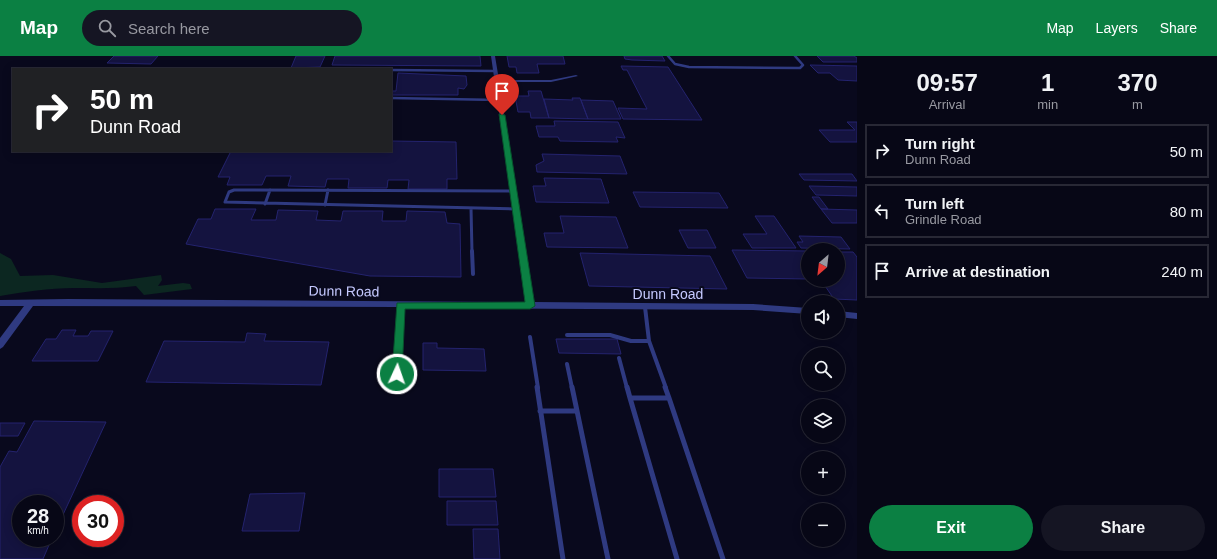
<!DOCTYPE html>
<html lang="en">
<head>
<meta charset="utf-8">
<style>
	:root { --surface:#070716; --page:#151523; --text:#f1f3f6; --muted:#9899a1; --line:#282835; --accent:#0b8043 }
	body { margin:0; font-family:Helvetica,sans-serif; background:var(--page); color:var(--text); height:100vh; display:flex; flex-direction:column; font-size:15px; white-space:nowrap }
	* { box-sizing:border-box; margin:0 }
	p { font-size:13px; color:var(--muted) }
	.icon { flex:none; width:22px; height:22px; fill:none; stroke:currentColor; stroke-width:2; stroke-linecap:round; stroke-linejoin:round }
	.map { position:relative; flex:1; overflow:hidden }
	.side { display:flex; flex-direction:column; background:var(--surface); width:360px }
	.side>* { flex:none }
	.hud { position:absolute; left:12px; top:12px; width:380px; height:84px; border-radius:0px; box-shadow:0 2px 10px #0003,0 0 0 1px var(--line); background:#202124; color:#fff; overflow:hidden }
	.needle { width:26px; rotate:208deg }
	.fabs { position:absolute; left:801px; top:187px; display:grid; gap:8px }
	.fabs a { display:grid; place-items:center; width:44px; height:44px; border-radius:50%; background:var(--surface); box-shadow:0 2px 10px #0003,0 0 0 1px var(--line); font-size:20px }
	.speed { position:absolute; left:12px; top:439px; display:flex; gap:8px; font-size:20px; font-weight:700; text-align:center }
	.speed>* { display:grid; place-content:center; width:52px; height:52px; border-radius:50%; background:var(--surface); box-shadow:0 2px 10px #0003,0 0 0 1px var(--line); line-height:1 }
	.speed small { font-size:10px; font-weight:400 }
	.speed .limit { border:6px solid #d22; background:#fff; color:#111 }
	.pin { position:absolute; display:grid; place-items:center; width:34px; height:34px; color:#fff; margin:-41px -17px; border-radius:50% 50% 50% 0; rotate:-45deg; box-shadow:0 0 4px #0007 }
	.pin .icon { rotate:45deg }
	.me { position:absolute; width:44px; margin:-22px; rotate:3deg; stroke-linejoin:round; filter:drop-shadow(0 0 3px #0008) }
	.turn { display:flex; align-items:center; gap:14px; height:84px; padding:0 12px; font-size:18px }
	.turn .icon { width:52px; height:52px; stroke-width:2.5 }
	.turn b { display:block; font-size:28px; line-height:34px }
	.eta { display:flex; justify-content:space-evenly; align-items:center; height:68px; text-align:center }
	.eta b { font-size:24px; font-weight:700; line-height:28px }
	.primary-button { display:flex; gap:8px; margin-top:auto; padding:8px 12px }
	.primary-button a { flex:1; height:46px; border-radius:24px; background:var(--accent); color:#fff; font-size:16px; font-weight:700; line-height:46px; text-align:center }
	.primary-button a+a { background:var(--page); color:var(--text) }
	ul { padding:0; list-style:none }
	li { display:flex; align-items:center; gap:12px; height:54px; margin:0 8px 6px; padding:0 4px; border:2px solid var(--line); border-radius:0px }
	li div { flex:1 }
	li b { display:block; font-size:15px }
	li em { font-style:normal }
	header { display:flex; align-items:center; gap:24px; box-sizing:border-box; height:56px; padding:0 20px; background:var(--accent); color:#fff }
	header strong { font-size:19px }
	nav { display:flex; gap:22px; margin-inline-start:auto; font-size:14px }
	.search { width:280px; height:36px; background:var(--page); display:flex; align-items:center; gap:10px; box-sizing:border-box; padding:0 14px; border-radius:22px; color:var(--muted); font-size:15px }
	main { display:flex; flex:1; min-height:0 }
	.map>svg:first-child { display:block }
	.green { fill:#0c2721 }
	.building { fill:#14133f; stroke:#24236e }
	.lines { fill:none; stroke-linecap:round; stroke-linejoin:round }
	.lane-far3 { stroke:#2f3a81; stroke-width:2.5 }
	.lane-far2 { stroke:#2f3a81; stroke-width:3 }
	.lane-far1 { stroke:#2f3a81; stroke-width:4 }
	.lane { stroke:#2f3a81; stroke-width:5 }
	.street { fill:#2f3a81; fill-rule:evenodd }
	.route { fill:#0b8043; stroke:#07532c }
	.labels { text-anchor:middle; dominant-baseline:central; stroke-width:4; stroke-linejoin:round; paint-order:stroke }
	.street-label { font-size:14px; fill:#c5c9ff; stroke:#09091d }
</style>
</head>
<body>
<header>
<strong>Map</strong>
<div class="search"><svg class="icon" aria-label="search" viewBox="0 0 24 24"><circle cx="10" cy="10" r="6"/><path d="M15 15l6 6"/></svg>Search here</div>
<nav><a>Map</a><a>Layers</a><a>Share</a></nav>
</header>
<main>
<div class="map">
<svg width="857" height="503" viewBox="0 0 857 503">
	<rect width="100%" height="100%" fill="#09091d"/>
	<!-- green -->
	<path class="green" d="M 0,197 L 11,203 L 20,220 L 53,219 L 102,227 L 161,219 L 162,224 L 158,230 L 183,227 L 190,228 L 192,233 L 144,239 L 136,230 C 115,233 95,232 74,232 C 49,232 24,236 0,240 Z"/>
	<!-- building -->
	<path class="building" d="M 114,0 L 158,0 L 151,8 L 107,7 Z
		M 296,0 L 325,0 L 320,11 L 291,12 Z
		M 335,0 L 480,0 L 481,10 L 332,9 Z
		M 507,0 L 563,0 L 565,8 L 537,8 L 539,17 L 517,17 L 516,11 L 509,11 Z
		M 624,0 L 662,0 L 665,5 L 632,4 L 625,3 Z
		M 817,0 L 854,0 L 857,2 L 857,6 L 823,6 Z
		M 810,9 L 857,10 L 857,25 L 838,24 L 830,17 L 818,17 Z
		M 621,10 L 668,11 L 702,64 L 623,63 L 618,52 L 647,53 L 627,14 L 623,14 Z
		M 398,17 L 466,20 L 467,29 L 464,33 L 458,32 L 458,39 L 391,39 L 391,35 L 396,35 Z
		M 528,35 L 541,35 L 549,62 L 531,62 L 530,56 L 518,56 L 515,40 L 529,40 Z
		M 572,42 L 580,42 L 588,63 L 549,62 L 544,43 L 573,44 Z
		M 581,44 L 613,45 L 621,63 L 588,63 Z
		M 554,65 L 618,66 L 625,82 L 616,81 L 618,86 L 560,85 L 558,81 L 539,81 L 536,70 L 555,70 Z
		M 847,66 L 857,66 L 857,86 L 830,86 L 819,74 L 855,74 Z
		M 391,85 L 456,86 L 457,123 L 447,123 L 447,133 L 408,133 L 409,124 L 388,124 L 387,132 L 348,132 L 349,123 L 327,123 L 325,131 L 288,130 L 291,120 L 266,120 L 262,129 L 227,129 L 230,121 L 218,121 L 231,95 L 391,95 Z
		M 542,98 L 620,100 L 627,118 L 537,116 L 536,109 L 544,105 Z
		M 799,118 L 852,118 L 857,125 L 804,124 Z
		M 544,122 L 601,123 L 609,147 L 536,146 L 533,130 L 546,130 Z
		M 809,130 L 857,131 L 857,140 L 816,139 Z
		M 633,136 L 719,137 L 728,152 L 640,151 Z
		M 812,141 L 819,141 L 828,153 L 821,153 Z
		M 215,153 L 256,153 L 251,164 L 276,164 L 278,154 L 318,155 L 316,164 L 341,165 L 343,155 L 383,155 L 382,165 L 406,165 L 407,155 L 445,156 L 447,167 L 460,168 L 461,221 L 370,220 L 186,188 L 198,163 L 211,163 Z
		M 821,153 L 857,154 L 857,167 L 832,167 Z
		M 560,160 L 616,161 L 628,192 L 547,191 L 544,177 L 564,177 Z
		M 755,160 L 774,160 L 796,192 L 752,192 L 743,178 L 767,178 Z
		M 679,174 L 707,174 L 716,192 L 688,192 Z
		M 799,180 L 841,181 L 850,193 L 801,192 L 797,186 L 803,186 Z
		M 732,194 L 808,195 L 808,223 L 747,222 Z
		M 838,196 L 853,196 L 857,201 L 857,244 L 834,243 L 821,224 L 838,224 Z
		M 580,197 L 710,200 L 727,233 L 589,230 Z
		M 62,274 L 76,274 L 73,280 L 88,280 L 91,275 L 113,275 L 98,305 L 32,305 L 46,283 L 56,283 Z
		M 247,277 L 266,278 L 264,285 L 329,286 L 321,329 L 146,326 L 164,285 L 245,286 Z
		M 556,283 L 617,283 L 621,298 L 559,297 Z
		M 423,287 L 437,287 L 437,292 L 484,293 L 486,315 L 423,314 Z
		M 34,365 L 106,366 L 55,476 L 55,448 L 21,448 L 21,482 L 52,482 L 43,503 L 0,503 L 0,411 L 9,395 L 17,396 Z
		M 0,367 L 25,367 L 18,380 L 0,380 Z
		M 439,413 L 493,413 L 496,441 L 439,441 Z
		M 305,437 L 299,475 L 242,475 L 250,438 Z
		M 447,445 L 496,445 L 498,469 L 447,469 Z
		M 473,473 L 498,473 L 500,503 L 474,503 Z"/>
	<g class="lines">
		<!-- lane-far3 -->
		<path class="lane-far3" d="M 668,0 L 675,8 L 689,11 L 800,12 L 803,9 L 795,0
			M 391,14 L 495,15
			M 391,42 L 499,44"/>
		<!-- lane-far2 -->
		<path class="lane-far2" d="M 514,135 L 234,134 L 229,136 L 225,146 L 516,153
			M 265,148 L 270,134
			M 325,149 L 328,134
			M 471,152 L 472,196"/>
		<!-- lane-far1 -->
		<path class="lane-far1" d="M 472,195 L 473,218
			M 645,251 L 649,285 L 666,332
			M 567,279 L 610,279 L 631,285 L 649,285
			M 530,281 L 538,332
			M 619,302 L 627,332
			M 567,308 L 572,332"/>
		<!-- lane -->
		<path class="lane" d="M 537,331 L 563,503
			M 572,331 L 608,503
			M 627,331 L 630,342 L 669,342 L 665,331
			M 630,342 L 677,503
			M 669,342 L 723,503
			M 540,355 L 577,355"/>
		<!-- street -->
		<path class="street" d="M 491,0 L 495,0 L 499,24 L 551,24 L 576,19 L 578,20 L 551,26 L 499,26 L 534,246 L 753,248 L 808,252 L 808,258 L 753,254 L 405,252 L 401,318 L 400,321 L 397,322 L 394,321 L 393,318 L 397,251 L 33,250 L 3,291 L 0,293 L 0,282 L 24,250 L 0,250 L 0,244 L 68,243 L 526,246 Z
			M 838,255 L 857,257 L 857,263 L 838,261 Z"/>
	</g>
	<!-- route -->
	<path class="route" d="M 499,58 L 505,59 L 535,250 L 530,253 L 405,253 L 402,318 L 400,321 L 393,321 L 392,318 L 397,247 L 525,246 Z"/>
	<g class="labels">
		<!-- street labels -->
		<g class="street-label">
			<text transform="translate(344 235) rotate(1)">Dunn Road</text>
			<text x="668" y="238">Dunn Road</text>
		</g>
	</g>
</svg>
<div class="fabs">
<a><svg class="needle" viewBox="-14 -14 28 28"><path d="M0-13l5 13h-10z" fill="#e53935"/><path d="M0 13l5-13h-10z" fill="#9899a1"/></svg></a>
<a><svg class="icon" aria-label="sound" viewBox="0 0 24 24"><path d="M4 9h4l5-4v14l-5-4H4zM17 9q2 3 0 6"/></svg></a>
<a><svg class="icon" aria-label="search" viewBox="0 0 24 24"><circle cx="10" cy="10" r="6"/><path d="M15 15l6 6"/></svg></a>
<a><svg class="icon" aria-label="layers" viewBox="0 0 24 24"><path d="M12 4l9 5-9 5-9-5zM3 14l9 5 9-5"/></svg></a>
<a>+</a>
<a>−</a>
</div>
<div class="speed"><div>28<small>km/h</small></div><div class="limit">30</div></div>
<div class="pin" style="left:502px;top:59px;background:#d93025"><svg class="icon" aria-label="arrive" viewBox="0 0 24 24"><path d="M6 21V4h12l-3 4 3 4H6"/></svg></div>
<svg class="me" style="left:397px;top:318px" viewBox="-20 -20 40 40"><circle r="17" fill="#0b8043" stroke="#fff" stroke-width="3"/><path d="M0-11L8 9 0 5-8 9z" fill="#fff"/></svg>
<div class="hud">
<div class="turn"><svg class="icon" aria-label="right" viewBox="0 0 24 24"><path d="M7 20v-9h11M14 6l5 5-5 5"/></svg><div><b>50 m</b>Dunn Road</div></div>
</div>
</div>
<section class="side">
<div class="eta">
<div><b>09:57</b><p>Arrival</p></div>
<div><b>1</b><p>min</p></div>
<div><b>370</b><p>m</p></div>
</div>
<ul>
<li><svg class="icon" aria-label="right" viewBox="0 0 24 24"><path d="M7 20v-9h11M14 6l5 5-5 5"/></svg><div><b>Turn right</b><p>Dunn Road</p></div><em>50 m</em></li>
<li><svg class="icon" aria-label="left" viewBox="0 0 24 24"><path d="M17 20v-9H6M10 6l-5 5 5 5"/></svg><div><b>Turn left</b><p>Grindle Road</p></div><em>80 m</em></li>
<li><svg class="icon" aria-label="arrive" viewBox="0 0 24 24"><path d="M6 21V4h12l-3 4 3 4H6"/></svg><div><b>Arrive at destination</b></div><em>240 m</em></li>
</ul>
<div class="primary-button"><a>Exit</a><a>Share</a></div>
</section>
</main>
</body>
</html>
